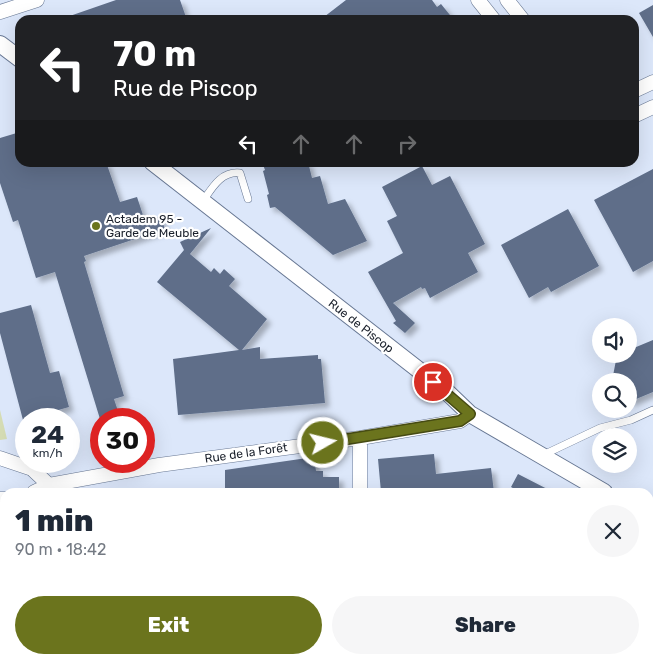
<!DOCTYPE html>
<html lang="en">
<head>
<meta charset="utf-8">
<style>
	:root { --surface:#fff; --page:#f6f6f7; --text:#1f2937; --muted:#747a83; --accent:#6b741d }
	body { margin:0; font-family:Rubik,sans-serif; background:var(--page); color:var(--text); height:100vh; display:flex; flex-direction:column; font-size:19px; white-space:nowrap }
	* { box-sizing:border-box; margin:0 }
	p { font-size:16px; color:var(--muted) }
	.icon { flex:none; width:28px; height:28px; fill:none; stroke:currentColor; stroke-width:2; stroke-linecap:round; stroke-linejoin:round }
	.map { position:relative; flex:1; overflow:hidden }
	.panel { position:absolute; left:0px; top:488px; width:654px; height:176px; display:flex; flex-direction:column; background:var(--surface); border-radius:15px 15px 0 0; box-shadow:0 5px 20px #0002 }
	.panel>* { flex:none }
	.top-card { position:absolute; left:15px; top:15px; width:624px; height:152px; border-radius:15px; box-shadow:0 5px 20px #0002; background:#202124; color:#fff; overflow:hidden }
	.buttons { position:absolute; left:592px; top:318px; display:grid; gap:10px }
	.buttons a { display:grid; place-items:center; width:45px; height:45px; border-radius:50%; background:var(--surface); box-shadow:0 5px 20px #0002; font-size:25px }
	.speed { position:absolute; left:15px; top:408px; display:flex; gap:10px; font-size:25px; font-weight:700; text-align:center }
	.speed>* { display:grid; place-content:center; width:65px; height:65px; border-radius:50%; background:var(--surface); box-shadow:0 5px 20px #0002; line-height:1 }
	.speed small { font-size:12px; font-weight:400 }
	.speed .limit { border:8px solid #d22; background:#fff; color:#111 }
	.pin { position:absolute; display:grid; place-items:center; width:42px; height:42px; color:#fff; margin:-21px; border:2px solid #fff; border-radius:50%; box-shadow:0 1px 5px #0007 }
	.me { position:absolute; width:55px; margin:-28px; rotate:82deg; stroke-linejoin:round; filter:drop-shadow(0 0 4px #0008) }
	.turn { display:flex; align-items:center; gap:18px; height:105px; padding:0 15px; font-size:22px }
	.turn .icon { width:65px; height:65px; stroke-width:2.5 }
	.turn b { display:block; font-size:35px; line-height:42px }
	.lanes { display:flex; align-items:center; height:48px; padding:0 15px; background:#0003; justify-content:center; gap:25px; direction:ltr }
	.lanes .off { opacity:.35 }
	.round { display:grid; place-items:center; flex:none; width:52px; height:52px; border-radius:26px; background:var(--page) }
	.overview { display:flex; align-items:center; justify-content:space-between; height:85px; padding:0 15px }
	h1 { font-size:30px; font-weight:800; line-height:38px }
	.button { display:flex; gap:10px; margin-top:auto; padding:10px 15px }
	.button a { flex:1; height:58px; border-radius:30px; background:var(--accent); color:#fff; font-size:20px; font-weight:800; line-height:58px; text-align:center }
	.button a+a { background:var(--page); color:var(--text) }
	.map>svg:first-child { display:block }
	.green { fill:#d5dcb4 }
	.building { fill:#5e6e89; filter:url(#shadow) }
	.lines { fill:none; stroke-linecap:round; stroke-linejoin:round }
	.service-casing { stroke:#687894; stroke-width:8 }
	.minor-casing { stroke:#687894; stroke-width:15 }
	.tertiary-casing { stroke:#687894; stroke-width:18 }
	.path { stroke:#838b9b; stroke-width:2.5; stroke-dasharray:4 4; stroke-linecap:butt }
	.service { stroke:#fff; stroke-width:7 }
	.minor { stroke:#fff; stroke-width:14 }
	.tertiary { stroke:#fff; stroke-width:16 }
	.route-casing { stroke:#464b13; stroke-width:12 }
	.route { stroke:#6b741d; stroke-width:9 }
	.poi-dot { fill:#6b741d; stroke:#fff; stroke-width:2 }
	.labels { text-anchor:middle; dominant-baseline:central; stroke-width:4.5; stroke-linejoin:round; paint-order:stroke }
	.poi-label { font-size:12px; fill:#1a202b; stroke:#fff; text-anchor:start }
	.street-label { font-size:12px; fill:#1a202b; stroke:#fff }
</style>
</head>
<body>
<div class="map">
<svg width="653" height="663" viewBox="0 0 653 663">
	<defs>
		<filter id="shadow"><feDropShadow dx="4.5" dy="4.5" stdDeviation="2.5" flood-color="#0004"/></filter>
	</defs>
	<rect width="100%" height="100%" fill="#dce7fa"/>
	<!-- green -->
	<path class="green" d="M 0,410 L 7,439 L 0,440 Z"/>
	<!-- building -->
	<path class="building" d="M 116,0 L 180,0 L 187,20 L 64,20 L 64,18 Z
		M 346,0 L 432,0 L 437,7 L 441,4 L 454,20 L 320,20 Z
		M 653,5 L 653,37 L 639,13 Z
		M 20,132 L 20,162 L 106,162 L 120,202 L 137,197 L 145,221 L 160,216 L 165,229 L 84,256 L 86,261 L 84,262 L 124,396 L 114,399 L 119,414 L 114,416 L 115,419 L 100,419 L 55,272 L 36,278 L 18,220 L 13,222 L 0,183 L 0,138 Z
		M 262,162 L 308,162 L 312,178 L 320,176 L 328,204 L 345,199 L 367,241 L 333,255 L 275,207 L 270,208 L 267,195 L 269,194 L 263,171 L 265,170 Z
		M 422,166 L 432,185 L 450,176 L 485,244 L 468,253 L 478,272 L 430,298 L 425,288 L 422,289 L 421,287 L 393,303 L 415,323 L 405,333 L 393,323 L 396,321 L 368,272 L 403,253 L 387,221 L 397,216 L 382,187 Z
		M 653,169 L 653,261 L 633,272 L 594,200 Z
		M 568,209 L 599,266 L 551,292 L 548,287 L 529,298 L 501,245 Z
		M 211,228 L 190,254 L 211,272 L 214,268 L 220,274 L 224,269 L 235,279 L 229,286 L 267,319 L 242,350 L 260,347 L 260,359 L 318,355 L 318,359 L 321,359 L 325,403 L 178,415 L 173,359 L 239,350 L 157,282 L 184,250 L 180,242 Z
		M 31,305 L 50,373 L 59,371 L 69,407 L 23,420 L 0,333 L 0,313 Z
		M 653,340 L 653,392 L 629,402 L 629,381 L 612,381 L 617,355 L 629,354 L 629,350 Z
		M 434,454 L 436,474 L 491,468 L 494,492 L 381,492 L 378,459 Z
		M 314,457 L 316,471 L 323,471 L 323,477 L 339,477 L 339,492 L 225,492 L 225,470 Z
		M 518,474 L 553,492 L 520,492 L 511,487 Z"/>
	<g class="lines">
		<defs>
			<path id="service" d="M 203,201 C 212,188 221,171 240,173 L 248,199
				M 543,455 L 600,428 L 631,420 L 653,410
				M 370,659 L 375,663
				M 492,663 L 496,659"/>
			<path id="minor" d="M 478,0 L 494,20
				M 507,0 L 523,20
				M 0,12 L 37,0
				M 634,91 L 653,82
				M 634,116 L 653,107
				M 360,438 L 360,492
				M 0,458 L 32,469 L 49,485 L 34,492
				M 49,485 L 159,465 L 360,438 L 460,421 L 470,414
				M 0,499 L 5,499
				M 649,520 L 653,524
				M 362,659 L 362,663
				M 151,663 L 158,659"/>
			<path id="tertiary" d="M 0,44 L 20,59
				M 152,162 L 447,392 L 470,414 L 604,492
				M 649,510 L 653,510"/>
		</defs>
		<!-- service casing -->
		<use href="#service" class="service-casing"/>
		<!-- minor casing -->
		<use href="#minor" class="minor-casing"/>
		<!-- tertiary casing -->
		<use href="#tertiary" class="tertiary-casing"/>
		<!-- path -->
		<path class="path" d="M 649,656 L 653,655
			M 629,659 L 633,663
			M 630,663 L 641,659"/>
		<!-- service -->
		<use href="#service" class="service"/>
		<!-- minor -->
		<use href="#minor" class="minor"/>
		<!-- tertiary -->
		<use href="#tertiary" class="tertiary"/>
	</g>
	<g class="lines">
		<defs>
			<path id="route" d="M 323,443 L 460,421 L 470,414 L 433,382"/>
		</defs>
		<!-- route casing -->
		<use href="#route" class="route-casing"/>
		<!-- route -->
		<use href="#route" class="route"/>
	</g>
	<!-- markers -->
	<circle class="poi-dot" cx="96" cy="226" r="5"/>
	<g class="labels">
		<!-- poi labels -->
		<g class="poi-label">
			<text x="106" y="219">Actadem 95 -<tspan x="106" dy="14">Garde de Meuble</tspan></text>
		</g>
		<!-- street labels -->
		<g class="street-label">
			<text transform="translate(361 326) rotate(38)">Rue de Piscop</text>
			<text transform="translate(246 453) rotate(-8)">Rue de la Forêt</text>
		</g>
	</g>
</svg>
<div class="buttons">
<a><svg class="icon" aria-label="sound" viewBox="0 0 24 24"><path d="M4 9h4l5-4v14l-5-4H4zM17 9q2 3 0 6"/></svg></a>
<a><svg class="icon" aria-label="search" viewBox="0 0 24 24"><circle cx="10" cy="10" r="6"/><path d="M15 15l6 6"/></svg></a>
<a><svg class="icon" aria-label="layers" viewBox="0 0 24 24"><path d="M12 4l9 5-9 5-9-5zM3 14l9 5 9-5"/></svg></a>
</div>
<div class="speed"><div>24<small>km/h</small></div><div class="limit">30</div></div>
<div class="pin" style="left:433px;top:382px;background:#d93025"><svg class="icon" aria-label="arrive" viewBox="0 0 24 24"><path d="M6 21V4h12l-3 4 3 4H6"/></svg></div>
<svg class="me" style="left:323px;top:443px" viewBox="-20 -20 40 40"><circle r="17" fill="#6b741d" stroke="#fff" stroke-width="3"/><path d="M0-11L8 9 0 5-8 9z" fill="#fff"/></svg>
<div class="top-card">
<div class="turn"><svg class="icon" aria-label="left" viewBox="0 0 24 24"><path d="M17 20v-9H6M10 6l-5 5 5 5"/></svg><div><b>70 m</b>Rue de Piscop</div></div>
<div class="lanes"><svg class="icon" aria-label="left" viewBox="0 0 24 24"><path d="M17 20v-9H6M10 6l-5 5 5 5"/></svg><svg class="icon off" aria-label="ahead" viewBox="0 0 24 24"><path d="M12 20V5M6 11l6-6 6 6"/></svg><svg class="icon off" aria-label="ahead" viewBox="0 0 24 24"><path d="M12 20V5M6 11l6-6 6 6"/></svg><svg class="icon off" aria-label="right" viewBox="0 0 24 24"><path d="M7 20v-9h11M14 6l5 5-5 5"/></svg></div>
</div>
<section class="panel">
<div class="overview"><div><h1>1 min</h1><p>90 m · 18:42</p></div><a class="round"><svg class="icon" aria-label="close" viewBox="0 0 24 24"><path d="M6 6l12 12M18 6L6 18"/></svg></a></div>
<div class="button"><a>Exit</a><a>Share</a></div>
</section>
</div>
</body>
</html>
